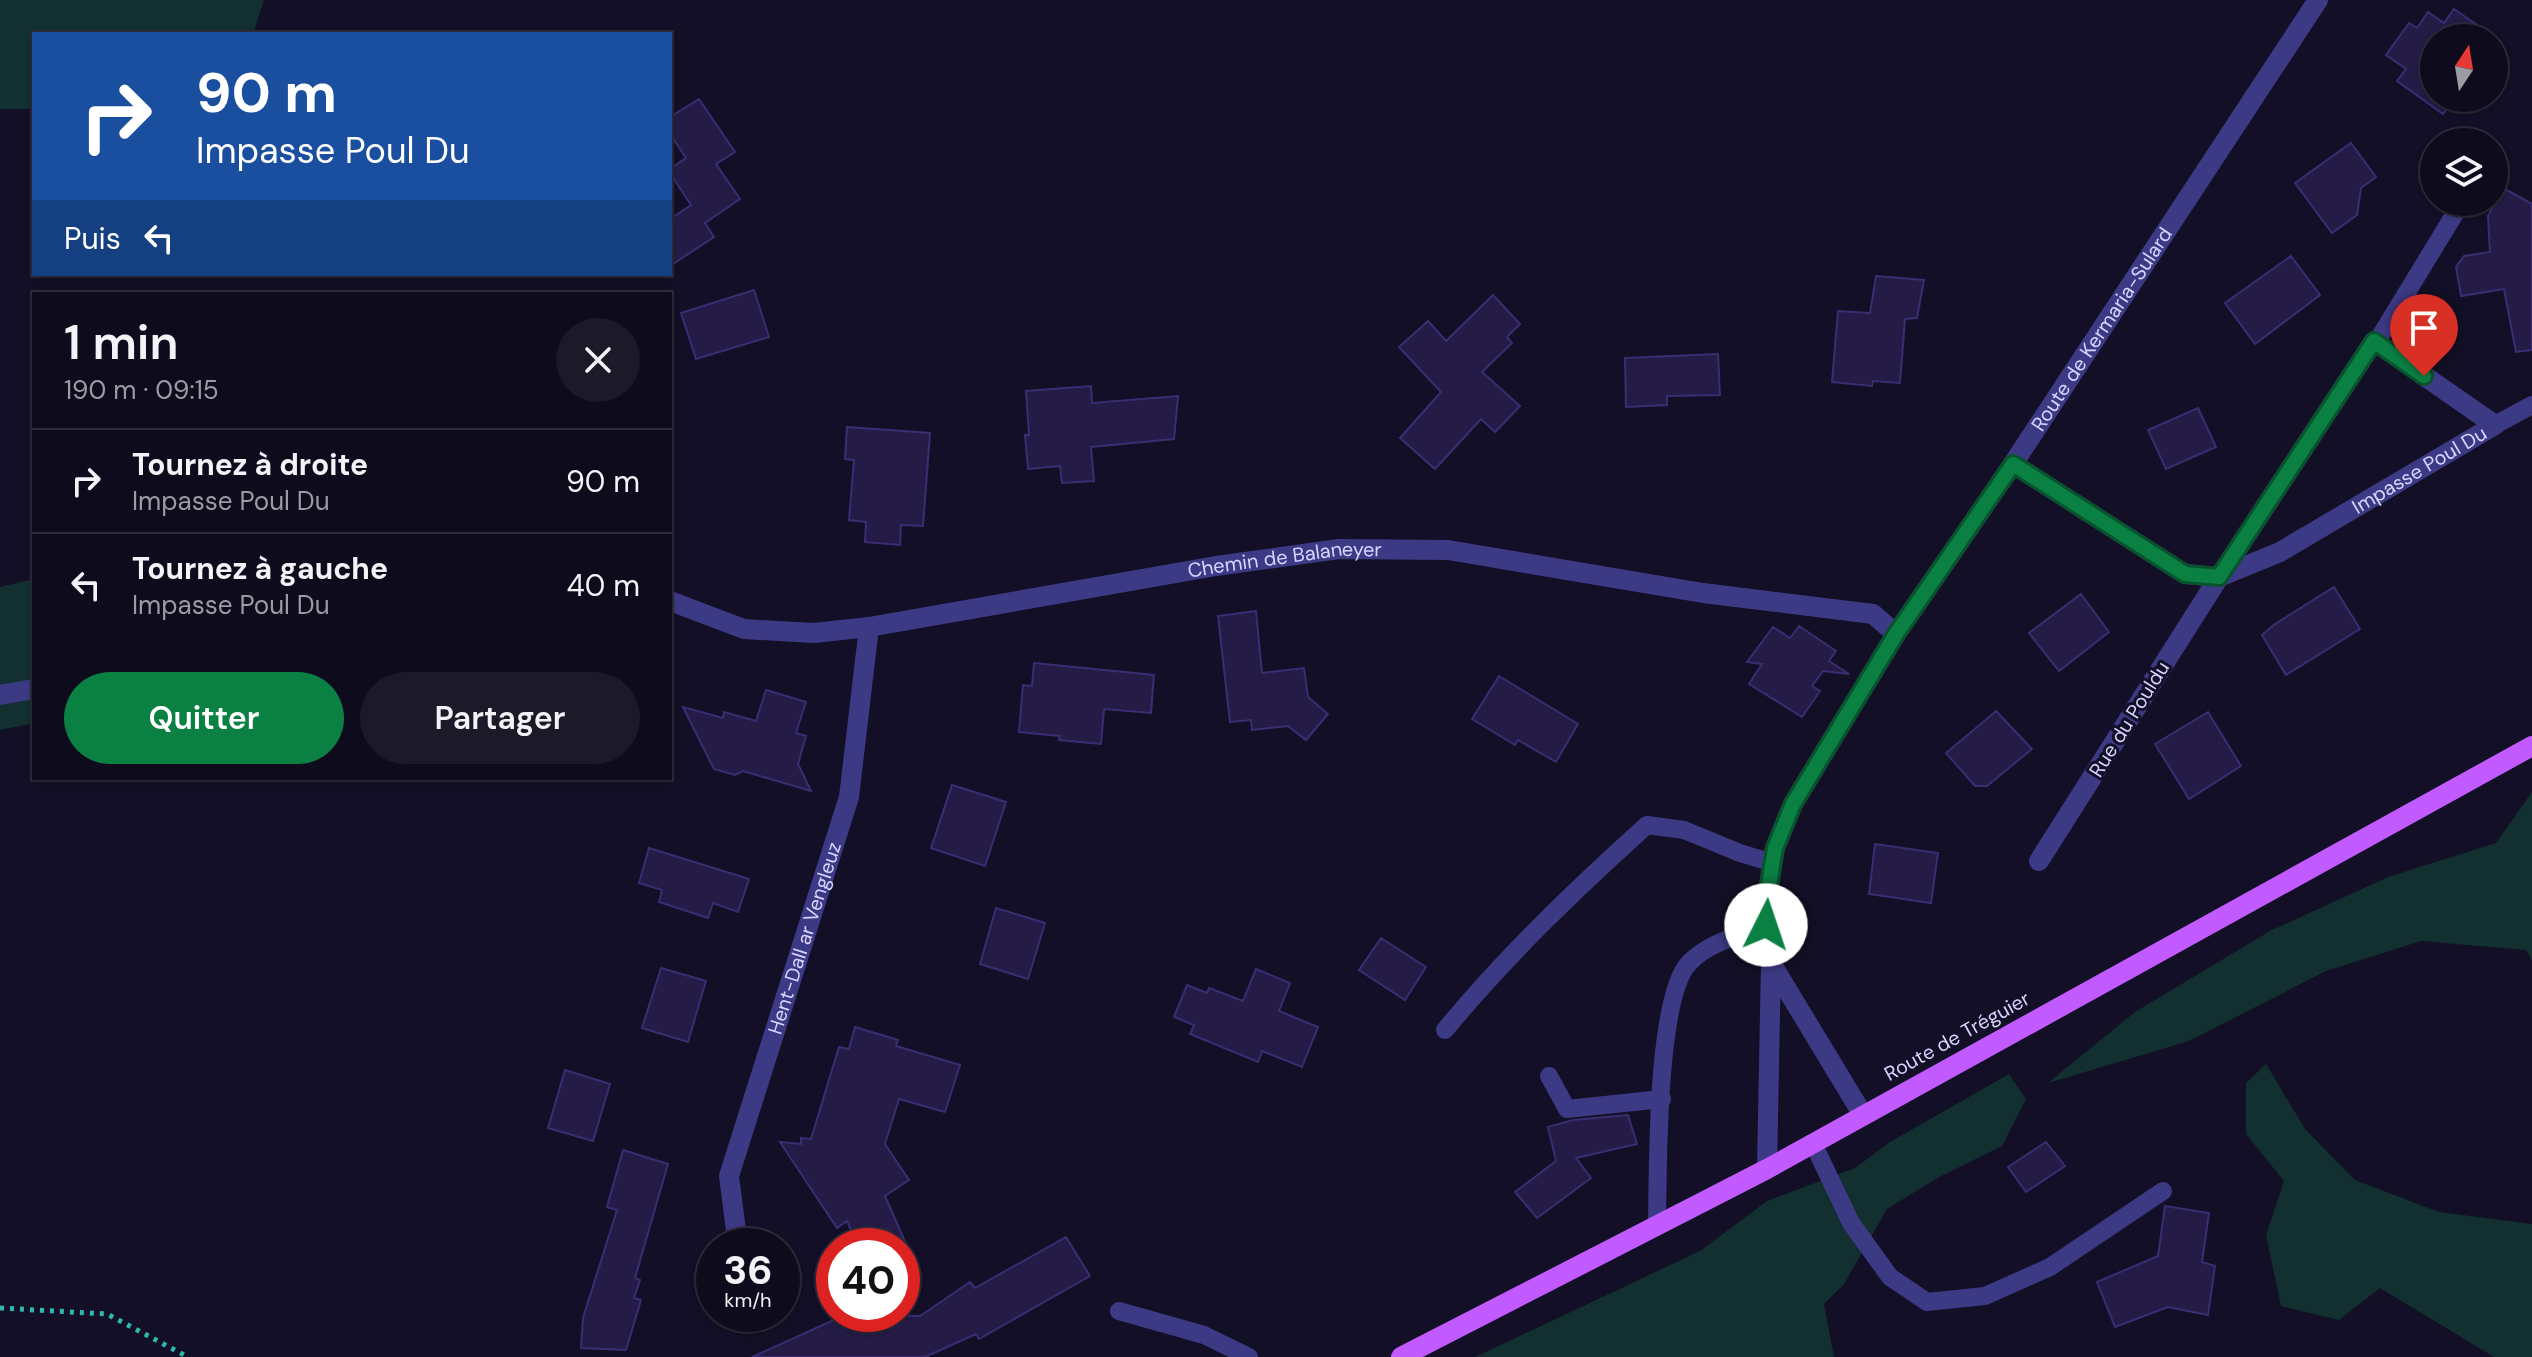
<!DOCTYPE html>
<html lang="fr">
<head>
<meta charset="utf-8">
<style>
	:root { --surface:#0e0b1c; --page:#1c1929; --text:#f1f3f6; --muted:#9b9ba3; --line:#2e2b3b; --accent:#0b8043 }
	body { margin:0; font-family:"DM Sans",sans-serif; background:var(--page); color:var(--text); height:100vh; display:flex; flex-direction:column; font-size:30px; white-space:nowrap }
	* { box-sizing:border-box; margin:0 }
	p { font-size:26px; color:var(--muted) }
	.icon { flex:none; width:44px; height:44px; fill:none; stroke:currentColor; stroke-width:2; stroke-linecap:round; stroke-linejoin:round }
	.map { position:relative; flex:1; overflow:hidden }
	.side { position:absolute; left:32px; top:292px; width:640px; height:488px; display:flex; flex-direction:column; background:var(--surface); border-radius:0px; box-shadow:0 2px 6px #0004,0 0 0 2px var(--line) }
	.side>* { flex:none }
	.guide { position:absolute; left:32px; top:32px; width:640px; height:244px; border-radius:0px; box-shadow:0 2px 6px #0004,0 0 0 2px var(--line); background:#1a4fa0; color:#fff; overflow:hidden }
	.needle { width:52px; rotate:12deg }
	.controls { position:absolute; left:2420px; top:24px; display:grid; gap:16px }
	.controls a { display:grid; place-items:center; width:88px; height:88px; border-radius:50%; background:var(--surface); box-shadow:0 2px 6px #0004,0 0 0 2px var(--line); font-size:40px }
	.speed { position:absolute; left:696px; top:1228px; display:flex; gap:16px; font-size:40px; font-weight:700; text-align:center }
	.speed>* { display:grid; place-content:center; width:104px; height:104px; border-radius:50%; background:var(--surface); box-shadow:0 2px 6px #0004,0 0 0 2px var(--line); line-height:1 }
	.speed small { font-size:20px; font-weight:400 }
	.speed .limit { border:12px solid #d22; background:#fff; color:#111 }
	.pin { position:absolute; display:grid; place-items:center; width:68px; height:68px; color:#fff; margin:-82px -34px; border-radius:50% 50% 50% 0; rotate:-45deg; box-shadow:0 0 8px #0007 }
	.pin .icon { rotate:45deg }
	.me { position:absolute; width:88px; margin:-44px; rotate:4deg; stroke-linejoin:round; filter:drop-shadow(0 0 6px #0008) }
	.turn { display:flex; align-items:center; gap:28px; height:168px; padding:0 32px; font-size:36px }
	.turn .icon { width:104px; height:104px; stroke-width:2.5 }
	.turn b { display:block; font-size:56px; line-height:68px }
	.then { display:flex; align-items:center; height:76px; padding:0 32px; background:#0003; gap:16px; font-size:30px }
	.round { display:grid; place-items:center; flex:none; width:84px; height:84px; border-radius:42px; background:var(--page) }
	.head { display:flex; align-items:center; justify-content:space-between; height:136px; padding:0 32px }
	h1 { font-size:48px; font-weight:600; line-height:60px }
	.primary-button { display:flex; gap:16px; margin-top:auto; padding:16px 32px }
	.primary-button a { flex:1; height:92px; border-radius:48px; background:var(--accent); color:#fff; font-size:32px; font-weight:600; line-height:92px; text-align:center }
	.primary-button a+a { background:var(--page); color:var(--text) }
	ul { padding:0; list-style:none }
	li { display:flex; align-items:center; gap:24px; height:104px; padding:0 32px; border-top:2px solid var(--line) }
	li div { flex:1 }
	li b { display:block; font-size:30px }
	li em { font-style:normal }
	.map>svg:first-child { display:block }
	.green { fill:#12302f }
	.building { fill:#241b47; stroke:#3b2d73; stroke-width:2 }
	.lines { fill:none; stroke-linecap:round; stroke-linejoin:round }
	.path { stroke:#2fb8b0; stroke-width:5; stroke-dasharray:4 6; stroke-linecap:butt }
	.service { stroke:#3d3a85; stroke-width:18 }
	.minor { stroke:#3d3a85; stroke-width:20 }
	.tertiary { stroke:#3d3a85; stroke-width:20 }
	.primary { stroke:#c25bff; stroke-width:20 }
	.route-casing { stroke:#07532c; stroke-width:20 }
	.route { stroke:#0b8043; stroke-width:14 }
	.labels { text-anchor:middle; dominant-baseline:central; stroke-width:6; stroke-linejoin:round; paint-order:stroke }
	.street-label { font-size:20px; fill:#d9d4ff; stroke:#130f26 }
</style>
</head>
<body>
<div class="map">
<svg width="2532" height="1357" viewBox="0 0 2532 1357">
	<rect width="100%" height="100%" fill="#130f26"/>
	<!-- green -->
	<path class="green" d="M 0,0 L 264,0 L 253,34 L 34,34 L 34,109 L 0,109 Z
		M 34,579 L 34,723 L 0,730 L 0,587 Z
		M 2532,792 L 2532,961 L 2526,950 L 2421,941 L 2326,971 L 2189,1041 L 2048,1083 L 2135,1012 L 2270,931 L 2388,877 L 2496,843 Z
		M 2266,1064 L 2305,1129 L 2355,1180 L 2439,1212 L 2532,1224 L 2532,1357 L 2494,1357 L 2380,1288 L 2339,1320 L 2281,1306 L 2266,1235 L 2284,1181 L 2246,1134 L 2246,1083 Z
		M 2009,1074 L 2026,1099 L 2002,1146 L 1939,1177 L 1887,1209 L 1844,1284 L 1824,1304 L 1834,1357 L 1475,1357 L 1700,1251 L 1767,1201 L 1855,1168 L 1890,1142 Z"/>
	<!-- building -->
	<path class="building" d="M 2454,9 L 2496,38 L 2494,41 L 2494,38 L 2434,38 L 2434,98 L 2454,98 L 2443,114 L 2397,81 L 2406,69 L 2386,55 L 2409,23 L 2417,28 L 2428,12 L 2444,23 Z
		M 699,99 L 735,152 L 716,164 L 740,199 L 705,223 L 714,237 L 670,266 L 670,219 L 691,205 L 670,173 L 670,169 L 686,158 L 670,134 L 670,117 Z
		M 2351,143 L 2376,177 L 2361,188 L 2357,215 L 2332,233 L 2295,183 Z
		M 2503,188 L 2532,204 L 2532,350 L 2516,352 L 2504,289 L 2461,296 L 2456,267 L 2464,256 L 2490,252 L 2488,216 Z
		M 2291,256 L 2320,295 L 2255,344 L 2225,303 Z
		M 1876,276 L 1924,280 L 1917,318 L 1905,319 L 1900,383 L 1873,381 L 1872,386 L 1832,382 L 1838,311 L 1870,313 Z
		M 754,290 L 769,337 L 696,359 L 681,313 Z
		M 1493,295 L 1520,324 L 1507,337 L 1512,343 L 1482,372 L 1520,406 L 1495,432 L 1481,419 L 1435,469 L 1400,438 L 1441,392 L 1399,347 L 1428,321 L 1446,341 Z
		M 1718,354 L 1720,395 L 1667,396 L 1667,405 L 1626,407 L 1625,358 Z
		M 1091,386 L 1092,403 L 1178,396 L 1174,439 L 1091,447 L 1094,481 L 1062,483 L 1060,466 L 1028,469 L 1025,435 L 1029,435 L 1026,391 Z
		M 2198,408 L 2216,447 L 2166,469 L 2148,430 Z
		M 847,427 L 930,433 L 923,526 L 901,525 L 900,545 L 865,542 L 866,522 L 849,520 L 854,460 L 845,459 Z
		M 2334,587 L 2360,629 L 2286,675 L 2262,635 L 2275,624 Z
		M 2081,594 L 2109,632 L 2059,671 L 2029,633 Z
		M 1256,611 L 1262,673 L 1304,668 L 1308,697 L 1328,714 L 1306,740 L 1288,726 L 1252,730 L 1251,720 L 1230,722 L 1218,616 Z
		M 1799,626 L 1836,651 L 1829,661 L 1849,674 L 1823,671 L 1812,686 L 1820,691 L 1802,717 L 1749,684 L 1762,664 L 1747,662 L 1773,627 L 1790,638 Z
		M 1034,663 L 1154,675 L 1151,713 L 1104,709 L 1101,744 L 1059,740 L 1060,736 L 1019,732 L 1023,685 L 1032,686 Z
		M 1499,676 L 1578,724 L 1556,762 L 1518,740 L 1515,745 L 1472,719 Z
		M 766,690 L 806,702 L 796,733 L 806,736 L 798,764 L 811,791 L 743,771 L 735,775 L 714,769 L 683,707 L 723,718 L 724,712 L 756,721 Z
		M 1996,711 L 2032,749 L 1987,786 L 1975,786 L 1946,753 Z
		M 2208,712 L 2241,766 L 2189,799 L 2155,744 Z
		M 952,785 L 1006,802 L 985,866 L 931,848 Z
		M 1875,844 L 1938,853 L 1931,903 L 1869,894 Z
		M 649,848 L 749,879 L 738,912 L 713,903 L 708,918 L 659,902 L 662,890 L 639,883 Z
		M 996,908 L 1045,923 L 1028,979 L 980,964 Z
		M 1381,938 L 1426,967 L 1405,1000 L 1359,970 Z
		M 661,968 L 706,981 L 688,1042 L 642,1028 Z
		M 1256,969 L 1290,983 L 1279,1011 L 1318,1027 L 1302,1067 L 1262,1051 L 1258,1062 L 1190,1034 L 1194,1025 L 1174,1017 L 1187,985 L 1207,993 L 1209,988 L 1243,1001 Z
		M 855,1027 L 898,1040 L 896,1046 L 960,1065 L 945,1112 L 899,1099 L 885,1144 L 909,1180 L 885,1196 L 907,1246 L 858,1246 L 847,1221 L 837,1228 L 780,1142 L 801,1144 L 801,1138 L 811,1139 L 839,1047 L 849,1049 Z
		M 565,1070 L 610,1084 L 593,1141 L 548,1128 Z
		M 1628,1115 L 1637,1144 L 1576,1158 L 1591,1178 L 1537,1218 L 1515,1192 L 1556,1161 L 1548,1127 L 1573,1120 Z
		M 2046,1142 L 2065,1166 L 2026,1192 L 2008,1167 Z
		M 623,1150 L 668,1164 L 635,1278 L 640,1280 L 634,1298 L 641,1300 L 626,1350 L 581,1348 L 583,1318 L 617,1210 L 607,1207 Z
		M 2165,1206 L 2209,1213 L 2202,1262 L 2215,1266 L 2208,1315 L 2168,1307 L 2115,1327 L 2097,1282 L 2158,1256 Z
		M 1066,1237 L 1090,1276 L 979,1339 L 976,1334 L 925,1357 L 752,1357 L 847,1314 L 920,1316 L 970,1282 L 975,1288 Z"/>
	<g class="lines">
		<!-- path -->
		<path class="path" d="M 0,1308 L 107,1314 L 188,1357"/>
		<!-- service -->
		<path class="service" d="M 2376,343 L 2462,202
			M 2495,425 L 2532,405
			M 1445,1030 C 1506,956 1576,889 1647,825 L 1684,830 L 1740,853 L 1773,863
			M 1549,1076 L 1567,1109 L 1662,1099
			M 1813,1143 L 1851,1223 L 1890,1277 L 1927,1302 L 1985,1296 L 2050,1267 L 2163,1191
			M 1657,1224 C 1658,1171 1656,998 1689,963 C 1709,942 1741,935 1766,925
			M 1119,1311 L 1204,1335 L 1249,1357"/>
		<!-- minor -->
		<g class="minor">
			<path id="s1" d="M 2013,464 L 2185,574 L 2219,577 L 2280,552 L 2495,425 L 2374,341 L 2219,577 L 2039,861"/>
			<path id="s2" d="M 670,601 L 744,629 L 814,633 L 869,627 L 1216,566 L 1339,549 L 1448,550 L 1703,593 L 1873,614 L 1896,634"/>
			<path d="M 0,695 L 34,689"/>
			<path id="s3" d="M 738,1246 L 729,1176 L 849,797 L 869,627"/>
		</g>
		<!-- tertiary -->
		<g class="tertiary">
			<path d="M 1771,963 L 1863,1115"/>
			<path id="s4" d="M 1767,1169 L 1771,963 L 1766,925 L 1768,891 L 1775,848 L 1793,804 L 1896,634 L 2013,464 L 2318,0"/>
		</g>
		<!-- primary -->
		<path class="primary" d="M 1401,1357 L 1767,1169 L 2532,746"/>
	</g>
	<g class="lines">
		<defs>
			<path id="route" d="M 1766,925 L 1768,891 L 1775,848 L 1793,804 L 1896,634 L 2013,464 L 2185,574 L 2219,577 L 2374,341 L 2424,376"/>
		</defs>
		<!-- route casing -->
		<use href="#route" class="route-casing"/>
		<!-- route -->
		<use href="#route" class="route"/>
	</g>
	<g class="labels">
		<!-- street labels -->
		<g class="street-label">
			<text stroke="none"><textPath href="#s4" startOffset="936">Route de Kermaria-Sulard</textPath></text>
			<text stroke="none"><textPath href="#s1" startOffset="466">Impasse Poul Du</textPath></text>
			<text stroke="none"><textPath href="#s2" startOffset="626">Chemin de Balaneyer</textPath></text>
			<text transform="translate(2129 719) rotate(-58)">Rue du Pouldu</text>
			<text stroke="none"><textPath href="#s3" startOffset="320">Hent-Dall ar Vengleuz</textPath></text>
			<text transform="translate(1957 1036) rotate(-29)">Route de Tréguier</text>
		</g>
	</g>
</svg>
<div class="controls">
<a><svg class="needle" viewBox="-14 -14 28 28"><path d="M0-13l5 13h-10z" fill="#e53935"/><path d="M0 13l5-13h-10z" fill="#9b9ba3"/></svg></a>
<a><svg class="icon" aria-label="layers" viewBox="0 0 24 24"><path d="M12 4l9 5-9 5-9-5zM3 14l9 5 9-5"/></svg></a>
</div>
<div class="speed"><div>36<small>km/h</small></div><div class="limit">40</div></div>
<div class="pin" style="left:2424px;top:376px;background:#d93025"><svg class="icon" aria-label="arrive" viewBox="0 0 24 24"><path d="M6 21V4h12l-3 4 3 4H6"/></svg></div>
<svg class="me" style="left:1766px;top:925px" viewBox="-20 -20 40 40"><circle r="19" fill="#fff"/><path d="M0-13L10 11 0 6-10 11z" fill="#0b8043"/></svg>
<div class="guide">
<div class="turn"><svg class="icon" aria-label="right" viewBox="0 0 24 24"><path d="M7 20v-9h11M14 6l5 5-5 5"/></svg><div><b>90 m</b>Impasse Poul Du</div></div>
<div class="then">Puis<svg class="icon" aria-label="left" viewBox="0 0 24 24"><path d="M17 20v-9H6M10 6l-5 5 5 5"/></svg></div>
</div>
<section class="side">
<div class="head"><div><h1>1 min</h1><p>190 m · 09:15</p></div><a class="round"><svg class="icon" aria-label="close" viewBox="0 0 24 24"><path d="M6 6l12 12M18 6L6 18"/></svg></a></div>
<ul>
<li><svg class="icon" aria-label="right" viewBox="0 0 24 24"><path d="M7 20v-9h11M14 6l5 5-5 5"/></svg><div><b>Tournez à droite</b><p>Impasse Poul Du</p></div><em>90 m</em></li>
<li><svg class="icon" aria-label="left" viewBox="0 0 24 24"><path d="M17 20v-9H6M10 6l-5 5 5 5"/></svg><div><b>Tournez à gauche</b><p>Impasse Poul Du</p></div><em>40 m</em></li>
</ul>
<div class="primary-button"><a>Quitter</a><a>Partager</a></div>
</section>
</div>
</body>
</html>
